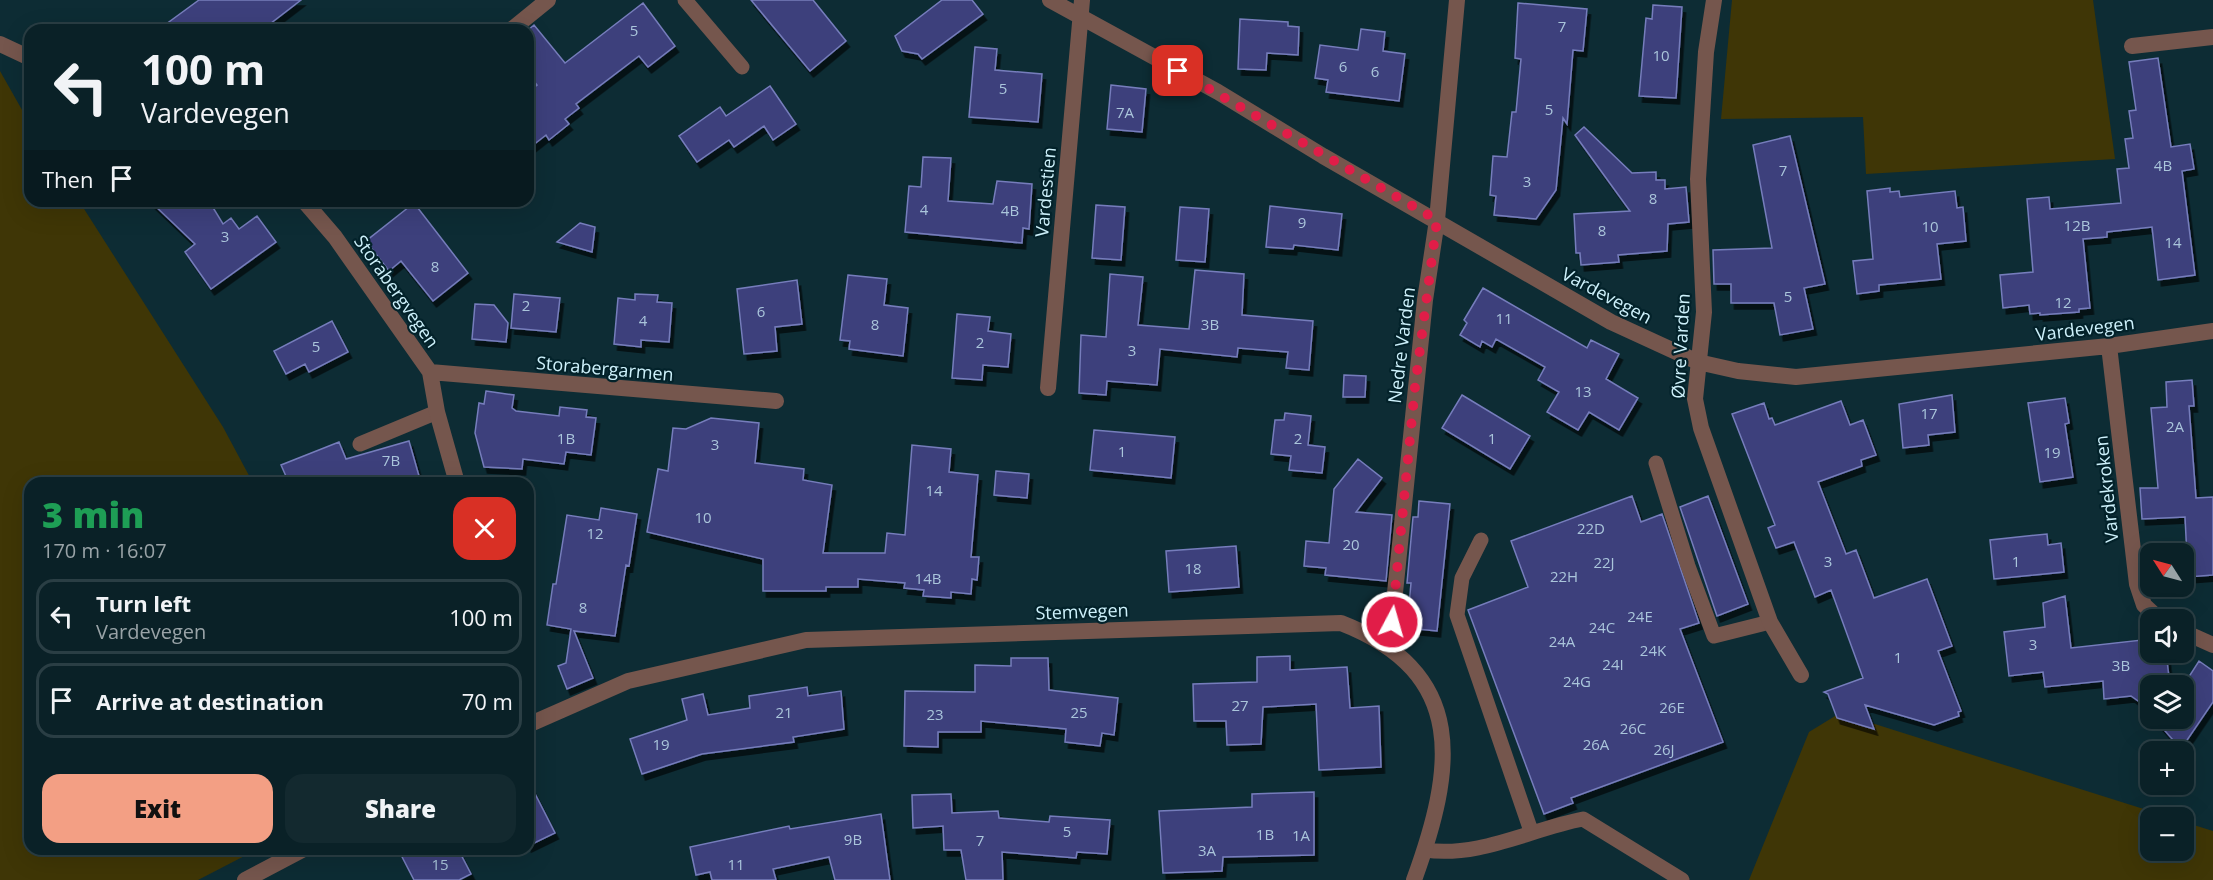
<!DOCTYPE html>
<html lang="en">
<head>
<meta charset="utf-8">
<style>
	:root { --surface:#0a2127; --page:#13292f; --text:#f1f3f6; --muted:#99a3a7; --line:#2a3e44; --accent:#f39f84 }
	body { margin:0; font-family:"Open Sans",sans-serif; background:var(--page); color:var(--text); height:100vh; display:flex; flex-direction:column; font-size:22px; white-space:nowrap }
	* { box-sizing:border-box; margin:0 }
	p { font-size:20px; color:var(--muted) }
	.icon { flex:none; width:33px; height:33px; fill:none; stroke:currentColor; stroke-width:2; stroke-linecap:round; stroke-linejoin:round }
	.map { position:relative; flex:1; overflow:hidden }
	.sheet { position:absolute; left:24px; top:477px; width:510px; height:378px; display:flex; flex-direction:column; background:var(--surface); border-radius:18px; box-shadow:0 6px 24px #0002,0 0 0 2px var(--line) }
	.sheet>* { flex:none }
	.guide { position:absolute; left:24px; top:24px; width:510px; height:183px; border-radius:18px; box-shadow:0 6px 24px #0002,0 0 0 2px var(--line); background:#0a2127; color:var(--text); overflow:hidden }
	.needle { width:39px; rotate:306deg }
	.buttons { position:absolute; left:2140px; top:543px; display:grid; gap:12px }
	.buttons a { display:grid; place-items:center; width:54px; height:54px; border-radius:12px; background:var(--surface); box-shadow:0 6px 24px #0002,0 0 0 2px var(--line); font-size:30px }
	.pin { position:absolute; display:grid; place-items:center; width:51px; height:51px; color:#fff; margin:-26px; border-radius:12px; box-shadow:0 3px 9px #0006 }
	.me { position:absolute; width:66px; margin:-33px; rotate:6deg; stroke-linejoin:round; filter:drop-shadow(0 0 4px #0008) }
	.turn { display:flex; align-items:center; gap:21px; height:126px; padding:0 18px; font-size:27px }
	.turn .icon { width:78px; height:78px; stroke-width:2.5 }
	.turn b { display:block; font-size:42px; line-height:51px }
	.then { display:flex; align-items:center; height:57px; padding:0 18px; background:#0003; gap:12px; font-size:22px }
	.round { display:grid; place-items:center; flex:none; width:63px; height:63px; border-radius:18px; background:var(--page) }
	.headline { display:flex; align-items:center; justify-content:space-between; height:102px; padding:0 18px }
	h1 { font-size:36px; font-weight:800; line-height:45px; color:#1e9e55 }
	.cta { display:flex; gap:12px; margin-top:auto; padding:12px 18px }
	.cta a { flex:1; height:69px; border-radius:18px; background:var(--accent); color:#111; font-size:24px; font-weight:800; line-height:69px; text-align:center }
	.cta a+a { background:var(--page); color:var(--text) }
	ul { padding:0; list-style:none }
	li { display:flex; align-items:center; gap:18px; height:75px; margin:0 12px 9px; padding:0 6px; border:3px solid var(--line); border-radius:18px }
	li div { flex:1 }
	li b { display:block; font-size:22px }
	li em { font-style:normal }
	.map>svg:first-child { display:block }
	.green { fill:#3f3606 }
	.building { fill:#3d417b; stroke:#767dbc; stroke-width:1.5; filter:url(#shadow) }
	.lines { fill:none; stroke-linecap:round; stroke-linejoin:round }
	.service { stroke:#75564d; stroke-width:15 }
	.minor { stroke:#75564d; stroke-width:16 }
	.route { stroke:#e11d48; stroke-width:10; stroke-dasharray:0 18 }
	.labels { text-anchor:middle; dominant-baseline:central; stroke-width:4.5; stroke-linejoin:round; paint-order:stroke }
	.number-label { font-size:15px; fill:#aac5db }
	.street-label { font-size:18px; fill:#cef1fb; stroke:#03222a }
</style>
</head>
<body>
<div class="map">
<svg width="2213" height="880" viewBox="0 0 2213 880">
	<defs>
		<filter id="shadow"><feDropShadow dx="3.5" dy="6" stdDeviation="0" flood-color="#0009"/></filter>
	</defs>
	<rect width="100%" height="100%" fill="#0d2c34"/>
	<!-- green -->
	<path class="green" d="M 1732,0 L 2093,0 L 2115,159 L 1866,174 L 1863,117 L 1721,119 Z
		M 0,71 L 30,124 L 30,201 L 79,201 L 223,427 L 253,483 L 30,483 L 30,849 L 258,849 L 198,880 L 0,880 Z
		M 1840,713 L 2169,817 L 2151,818 L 2151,850 L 2184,850 L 2184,822 L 2213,831 L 2213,880 L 1749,880 L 1809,732 Z"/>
	<!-- building -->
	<path class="building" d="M 199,0 L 301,0 L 262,30 L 158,30 Z
		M 751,0 L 813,0 L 846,41 L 810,71 Z
		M 942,0 L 972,0 L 983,14 L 922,59 L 918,54 L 902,51 L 895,36 Z
		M 643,3 L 675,46 L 648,67 L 639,56 L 576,104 L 579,108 L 565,119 L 569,124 L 549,140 L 546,135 L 528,149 L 528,92 L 537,85 L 528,73 L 528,30 L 534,25 L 565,63 Z
		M 1518,3 L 1587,9 L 1583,51 L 1573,50 L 1567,124 L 1563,118 L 1556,190 L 1536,219 L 1494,215 L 1496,196 L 1490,195 L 1493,156 L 1507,157 L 1512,112 L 1516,112 L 1521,59 L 1515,58 Z
		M 1653,5 L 1682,7 L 1676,98 L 1639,96 L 1646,18 L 1652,19 Z
		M 1240,19 L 1288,22 L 1288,26 L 1299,27 L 1298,55 L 1267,53 L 1266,70 L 1238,69 Z
		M 1361,29 L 1385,32 L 1383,51 L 1405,54 L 1399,101 L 1326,92 L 1328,80 L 1315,78 L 1320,45 L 1358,50 Z
		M 975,47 L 997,49 L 995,70 L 1042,74 L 1038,122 L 969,117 Z
		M 2158,58 L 2171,147 L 2190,144 L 2194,169 L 2182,171 L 2195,275 L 2158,280 L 2152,227 L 2107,232 L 2107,237 L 2083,239 L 2090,308 L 2079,309 L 2079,312 L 2040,315 L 2040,313 L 2030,314 L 2029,305 L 2003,308 L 2000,275 L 2033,272 L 2027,199 L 2049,197 L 2050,209 L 2121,203 L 2117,169 L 2129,168 L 2125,139 L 2133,138 L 2129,111 L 2136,110 L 2129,62 Z
		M 1111,85 L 1146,89 L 1142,132 L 1107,129 Z
		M 770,86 L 796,124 L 773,140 L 764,126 L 734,147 L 729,140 L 697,162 L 679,136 L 720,107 L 726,116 Z
		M 1584,127 L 1632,173 L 1656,172 L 1656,180 L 1665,180 L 1665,189 L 1686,187 L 1689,222 L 1668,224 L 1667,251 L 1618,255 L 1619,262 L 1581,265 L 1580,253 L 1576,253 L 1574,214 L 1630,211 L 1575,135 Z
		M 1790,136 L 1825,284 L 1804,288 L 1813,329 L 1780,335 L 1774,303 L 1731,303 L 1731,284 L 1714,284 L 1713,250 L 1772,248 L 1753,145 Z
		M 923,157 L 951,158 L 948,201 L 993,204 L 997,181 L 1032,184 L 1029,229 L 1023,228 L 1022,243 L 905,232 L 909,186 L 921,187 Z
		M 1890,188 L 1890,192 L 1899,191 L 1900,197 L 1955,191 L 1957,208 L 1963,207 L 1966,241 L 1937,244 L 1941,279 L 1879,285 L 1879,291 L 1857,294 L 1853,261 L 1873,259 L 1867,191 Z
		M 150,201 L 209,201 L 223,224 L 231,218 L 239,229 L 257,216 L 276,242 L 211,289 L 185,252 L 195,244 Z
		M 414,203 L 468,273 L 433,301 L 401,261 L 389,271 L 366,241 Z
		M 1096,205 L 1125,207 L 1121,260 L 1092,258 Z
		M 1270,206 L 1342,214 L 1338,250 L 1294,245 L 1293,249 L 1266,247 Z
		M 1180,207 L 1209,209 L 1205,262 L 1176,260 Z
		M 580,223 L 595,227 L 592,252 L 557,242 Z
		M 1195,270 L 1244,274 L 1242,315 L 1313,321 L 1309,370 L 1286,368 L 1288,352 L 1238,348 L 1237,357 L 1160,349 L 1157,385 L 1107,381 L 1106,395 L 1079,393 L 1081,335 L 1106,337 L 1110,274 L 1143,277 L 1138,325 L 1189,329 Z
		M 848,275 L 887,279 L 884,305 L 908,308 L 903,356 L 849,349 L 850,341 L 840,340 Z
		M 797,280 L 802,324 L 775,327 L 777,351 L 744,354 L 737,289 Z
		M 1483,288 L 1587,348 L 1591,340 L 1619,354 L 1606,379 L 1638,398 L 1619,430 L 1589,412 L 1578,430 L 1547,412 L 1559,392 L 1538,380 L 1545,367 L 1496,339 L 1492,347 L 1482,341 L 1480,347 L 1460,335 L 1467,323 L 1464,320 Z
		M 514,294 L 560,298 L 556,332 L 511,328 Z
		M 635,294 L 658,295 L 657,302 L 672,303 L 669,342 L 641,340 L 641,347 L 614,344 L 618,298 L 635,300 Z
		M 475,304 L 494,305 L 508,323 L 506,342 L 472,339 Z
		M 957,314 L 990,317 L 988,331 L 1011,334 L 1008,367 L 983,365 L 982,380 L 952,378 Z
		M 332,321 L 348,352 L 309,372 L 305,364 L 286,374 L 274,351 Z
		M 1344,375 L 1366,376 L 1365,397 L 1343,397 Z
		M 2192,380 L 2194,406 L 2189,406 L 2196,498 L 2213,497 L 2213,575 L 2188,577 L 2185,517 L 2142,519 L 2140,488 L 2158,488 L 2151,408 L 2167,407 L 2166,382 Z
		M 486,391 L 514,395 L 512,408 L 516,411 L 559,416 L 560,407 L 587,410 L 586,417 L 596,418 L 591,455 L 566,452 L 564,464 L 523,459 L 522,469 L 484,467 L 475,433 L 479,403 L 484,404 Z
		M 1462,395 L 1530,436 L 1510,469 L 1442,428 Z
		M 1952,395 L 1955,432 L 1928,435 L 1929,445 L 1903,448 L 1899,404 Z
		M 2065,398 L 2069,423 L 2065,424 L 2073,477 L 2040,482 L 2028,403 Z
		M 1841,401 L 1850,425 L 1863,420 L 1876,455 L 1861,460 L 1862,466 L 1818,482 L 1846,554 L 1856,550 L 1874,598 L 1927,579 L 1952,646 L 1938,651 L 1961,711 L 1958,712 L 1959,716 L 1934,725 L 1865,705 L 1874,729 L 1837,718 L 1828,694 L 1824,692 L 1863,678 L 1831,590 L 1815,597 L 1794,542 L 1776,548 L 1768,528 L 1775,525 L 1732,414 L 1764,403 L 1769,419 L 1772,418 L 1775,425 Z
		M 1285,413 L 1311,416 L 1308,445 L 1325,447 L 1322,473 L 1289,470 L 1291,456 L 1271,454 L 1275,420 L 1284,420 Z
		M 711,418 L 759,423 L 755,463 L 804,469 L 803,480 L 832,485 L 823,553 L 885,553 L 887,533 L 905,535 L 912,445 L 951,449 L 949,472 L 978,475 L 971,557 L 979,557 L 977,580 L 972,579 L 971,594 L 951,592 L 951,598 L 923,596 L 924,590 L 904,588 L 905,583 L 858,579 L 858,587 L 826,587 L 826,591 L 763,591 L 763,559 L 647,532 L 658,469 L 668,471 L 673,428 L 686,429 Z
		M 1094,430 L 1175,437 L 1171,478 L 1090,470 Z
		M 409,441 L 421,483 L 289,483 L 281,465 L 339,442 L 346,459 Z
		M 1358,459 L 1382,478 L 1356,512 L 1392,515 L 1386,581 L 1325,575 L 1326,568 L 1304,566 L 1306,541 L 1329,543 L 1334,489 Z
		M 996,471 L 1029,474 L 1027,498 L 994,495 Z
		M 1632,496 L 1641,522 L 1662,514 L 1699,623 L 1680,629 L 1723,742 L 1571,798 L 1573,803 L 1544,814 L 1468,610 L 1528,587 L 1511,541 Z
		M 1708,496 L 1748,604 L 1717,616 L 1680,507 Z
		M 1419,501 L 1450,504 L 1437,631 L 1407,628 L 1411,583 L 1407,583 L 1413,517 L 1418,517 Z
		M 601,508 L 637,514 L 629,566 L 626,565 L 615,636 L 574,631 L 593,678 L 567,689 L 558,666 L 566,663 L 571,629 L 547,625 L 553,584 L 556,584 L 567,515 L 599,520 Z
		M 2047,534 L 2048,545 L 2061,543 L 2064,572 L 1994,579 L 1990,540 Z
		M 1236,546 L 1239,587 L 1169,592 L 1166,551 Z
		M 2065,596 L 2071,648 L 2151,639 L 2151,652 L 2166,652 L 2170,686 L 2151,686 L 2151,710 L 2131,696 L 2104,699 L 2103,681 L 2045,687 L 2043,672 L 2009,676 L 2004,632 L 2045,627 L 2043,603 Z
		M 1290,656 L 1290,670 L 1347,667 L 1350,708 L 1379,706 L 1381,767 L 1319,770 L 1316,704 L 1263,707 L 1261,744 L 1227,745 L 1226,721 L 1194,721 L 1193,684 L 1257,682 L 1257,657 Z
		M 1011,658 L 1048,658 L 1049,690 L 1118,698 L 1114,735 L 1102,733 L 1100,746 L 1065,742 L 1066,729 L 981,721 L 981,732 L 938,732 L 938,747 L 904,746 L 905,691 L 975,692 L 975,665 L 1011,666 Z
		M 2199,661 L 2213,671 L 2213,702 L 2181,749 L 2158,723 L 2161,718 L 2184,718 L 2183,686 Z
		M 807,687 L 808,696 L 841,691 L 844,729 L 793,737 L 794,742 L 702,754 L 642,774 L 630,739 L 687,720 L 682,699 L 703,694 L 708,715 L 750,708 L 749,696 Z
		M 528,780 L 555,833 L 528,846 Z
		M 1314,792 L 1314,855 L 1223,857 L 1222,871 L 1163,873 L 1159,811 L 1252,807 L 1252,794 Z
		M 951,794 L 952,813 L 998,811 L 999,818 L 1049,822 L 1050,816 L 1110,820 L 1107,854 L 1077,852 L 1076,858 L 1002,852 L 1003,880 L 966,880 L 961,850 L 944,850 L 943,826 L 913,828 L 912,795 Z
		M 881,814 L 890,880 L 835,880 L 829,857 L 773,869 L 776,880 L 712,880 L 710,872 L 696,875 L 690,847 L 789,826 L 790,829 Z
		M 398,849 L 458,849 L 471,874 L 459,880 L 414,880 Z"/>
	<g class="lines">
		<!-- service -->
		<path class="service" d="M 685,0 L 742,67
			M 360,444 L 437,412
			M 1656,463 L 1688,566 L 1714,636 L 1770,622
			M 1481,540 L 1462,578 L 1457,615 L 1531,831
			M 1425,850 C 1479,858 1531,829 1583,819 L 1682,880"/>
		<!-- minor -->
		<path class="minor" d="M 1050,0 L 1218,92 L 1323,156 L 1611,322 L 1698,362 L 1738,371 L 1796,377 L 2109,346 L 2213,331
			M 1714,0 L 1706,52 L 1698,179 L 1704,312 L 1695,399 L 1701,428 L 1770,622 L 1801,675
			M 511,30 L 548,0
			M 0,44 L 30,58
			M 2132,46 L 2213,37
			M 304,201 L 335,237 L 430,372 L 437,412 L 457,483
			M 2109,346 L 2137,584 L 2144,605 L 2160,620
			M 430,372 L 776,401
			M 1048,388 L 1082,0
			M 1392,622 L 1425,300 L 1437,220 L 1457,0
			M 2184,632 L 2213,645
			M 528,725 L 628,681 L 806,640 L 1341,623 C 1470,673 1454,770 1414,880
			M 245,880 L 304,849"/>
	</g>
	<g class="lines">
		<!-- route -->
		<path class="route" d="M 1178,71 L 1437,220 L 1415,387 L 1392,622"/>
	</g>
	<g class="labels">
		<!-- number labels -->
		<g class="number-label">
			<text x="1562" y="26">7</text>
			<text x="634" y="30">5</text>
			<text x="1661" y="55">10</text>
			<text x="1343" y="66">6</text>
			<text x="1375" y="71">6</text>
			<text x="1003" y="88">5</text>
			<text x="1549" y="109">5</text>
			<text x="1125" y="112">7A</text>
			<text x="2163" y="165">4B</text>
			<text x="1783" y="170">7</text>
			<text x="1527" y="181">3</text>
			<text x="1653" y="198">8</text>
			<text x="924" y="209">4</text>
			<text x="1010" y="210">4B</text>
			<text x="1302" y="222">9</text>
			<text x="2077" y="225">12B</text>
			<text x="1930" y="226">10</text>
			<text x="1602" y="230">8</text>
			<text x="225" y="236">3</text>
			<text x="2173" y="242">14</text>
			<text x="435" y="266">8</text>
			<text x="1788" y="296">5</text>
			<text x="2063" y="302">12</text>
			<text x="526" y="305">2</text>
			<text x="761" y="311">6</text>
			<text x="1504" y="318">11</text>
			<text x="643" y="320">4</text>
			<text x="875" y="324">8</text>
			<text x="1210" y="324">3B</text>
			<text x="980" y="342">2</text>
			<text x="316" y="346">5</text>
			<text x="1132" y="350">3</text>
			<text x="1583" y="391">13</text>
			<text x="1929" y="413">17</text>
			<text x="2175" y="426">2A</text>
			<text x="566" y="438">1B</text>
			<text x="1298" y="438">2</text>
			<text x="1492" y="438">1</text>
			<text x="715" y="444">3</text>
			<text x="1122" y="451">1</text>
			<text x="2052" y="452">19</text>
			<text x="391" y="460">7B</text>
			<text x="934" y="490">14</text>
			<text x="703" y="517">10</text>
			<text x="1591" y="528">22D</text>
			<text x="595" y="533">12</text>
			<text x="1351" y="544">20</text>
			<text x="1828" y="561">3</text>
			<text x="2016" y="561">1</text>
			<text x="1604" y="562">22J</text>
			<text x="1193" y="568">18</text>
			<text x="1564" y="576">22H</text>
			<text x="928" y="578">14B</text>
			<text x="583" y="607">8</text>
			<text x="1640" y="616">24E</text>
			<text x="1602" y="627">24C</text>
			<text x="1562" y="641">24A</text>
			<text x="2033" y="644">3</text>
			<text x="1653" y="650">24K</text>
			<text x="1898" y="657">1</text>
			<text x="1613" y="664">24I</text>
			<text x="2121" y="665">3B</text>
			<text x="1577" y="681">24G</text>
			<text x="1240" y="705">27</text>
			<text x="1672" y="707">26E</text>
			<text x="784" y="712">21</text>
			<text x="1079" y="712">25</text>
			<text x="935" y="714">23</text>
			<text x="1633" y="728">26C</text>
			<text x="661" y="744">19</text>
			<text x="1596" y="744">26A</text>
			<text x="1664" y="749">26J</text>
			<text x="1067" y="831">5</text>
			<text x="1265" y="834">1B</text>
			<text x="1301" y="835">1A</text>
			<text x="853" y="839">9B</text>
			<text x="980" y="840">7</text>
			<text x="1207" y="850">3A</text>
			<text x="440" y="864">15</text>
			<text x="736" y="864">11</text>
		</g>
		<!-- street labels -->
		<g class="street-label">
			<text transform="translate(1045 192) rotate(-85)">Vardestien</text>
			<text transform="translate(397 291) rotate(55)">Storabergvegen</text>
			<text transform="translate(1607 295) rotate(28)">Vardevegen</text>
			<text transform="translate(2085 328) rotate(-7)">Vardevegen</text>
			<text transform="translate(1401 345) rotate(-83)">Nedre Varden</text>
			<text transform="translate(1680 346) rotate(-87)">Øvre Varden</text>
			<text transform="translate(605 368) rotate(5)">Storabergarmen</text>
			<text transform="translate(2106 489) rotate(-96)">Vardekroken</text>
			<text transform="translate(1082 611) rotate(-2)">Stemvegen</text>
		</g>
	</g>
</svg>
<div class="buttons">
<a><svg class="needle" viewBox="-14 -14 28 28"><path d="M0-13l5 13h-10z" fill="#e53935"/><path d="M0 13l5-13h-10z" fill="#99a3a7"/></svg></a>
<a><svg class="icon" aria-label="sound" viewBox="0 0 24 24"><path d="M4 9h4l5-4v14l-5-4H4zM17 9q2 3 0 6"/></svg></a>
<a><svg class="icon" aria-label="layers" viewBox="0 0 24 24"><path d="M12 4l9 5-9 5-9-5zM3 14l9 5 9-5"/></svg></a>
<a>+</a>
<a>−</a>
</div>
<div class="pin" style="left:1178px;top:71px;background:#d93025"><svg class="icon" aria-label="arrive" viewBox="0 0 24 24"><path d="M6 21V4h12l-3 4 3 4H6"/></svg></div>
<svg class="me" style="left:1392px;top:622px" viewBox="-20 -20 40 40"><circle r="17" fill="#e11d48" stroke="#fff" stroke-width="3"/><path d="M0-11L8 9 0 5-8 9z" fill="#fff"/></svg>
<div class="guide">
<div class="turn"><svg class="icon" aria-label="left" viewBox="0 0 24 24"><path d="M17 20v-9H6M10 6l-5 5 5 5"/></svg><div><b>100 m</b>Vardevegen</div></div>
<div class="then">Then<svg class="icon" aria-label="arrive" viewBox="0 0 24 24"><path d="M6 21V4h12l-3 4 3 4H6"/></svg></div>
</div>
<section class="sheet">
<div class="headline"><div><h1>3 min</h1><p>170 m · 16:07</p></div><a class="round" style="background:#d93025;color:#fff"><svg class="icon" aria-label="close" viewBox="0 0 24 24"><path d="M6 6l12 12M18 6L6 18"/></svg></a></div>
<ul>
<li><svg class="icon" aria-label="left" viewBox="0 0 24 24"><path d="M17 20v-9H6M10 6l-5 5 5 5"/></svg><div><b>Turn left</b><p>Vardevegen</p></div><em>100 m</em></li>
<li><svg class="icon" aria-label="arrive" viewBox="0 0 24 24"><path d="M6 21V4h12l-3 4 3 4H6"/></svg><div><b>Arrive at destination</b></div><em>70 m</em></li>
</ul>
<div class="cta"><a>Exit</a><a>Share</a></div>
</section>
</div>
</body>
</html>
